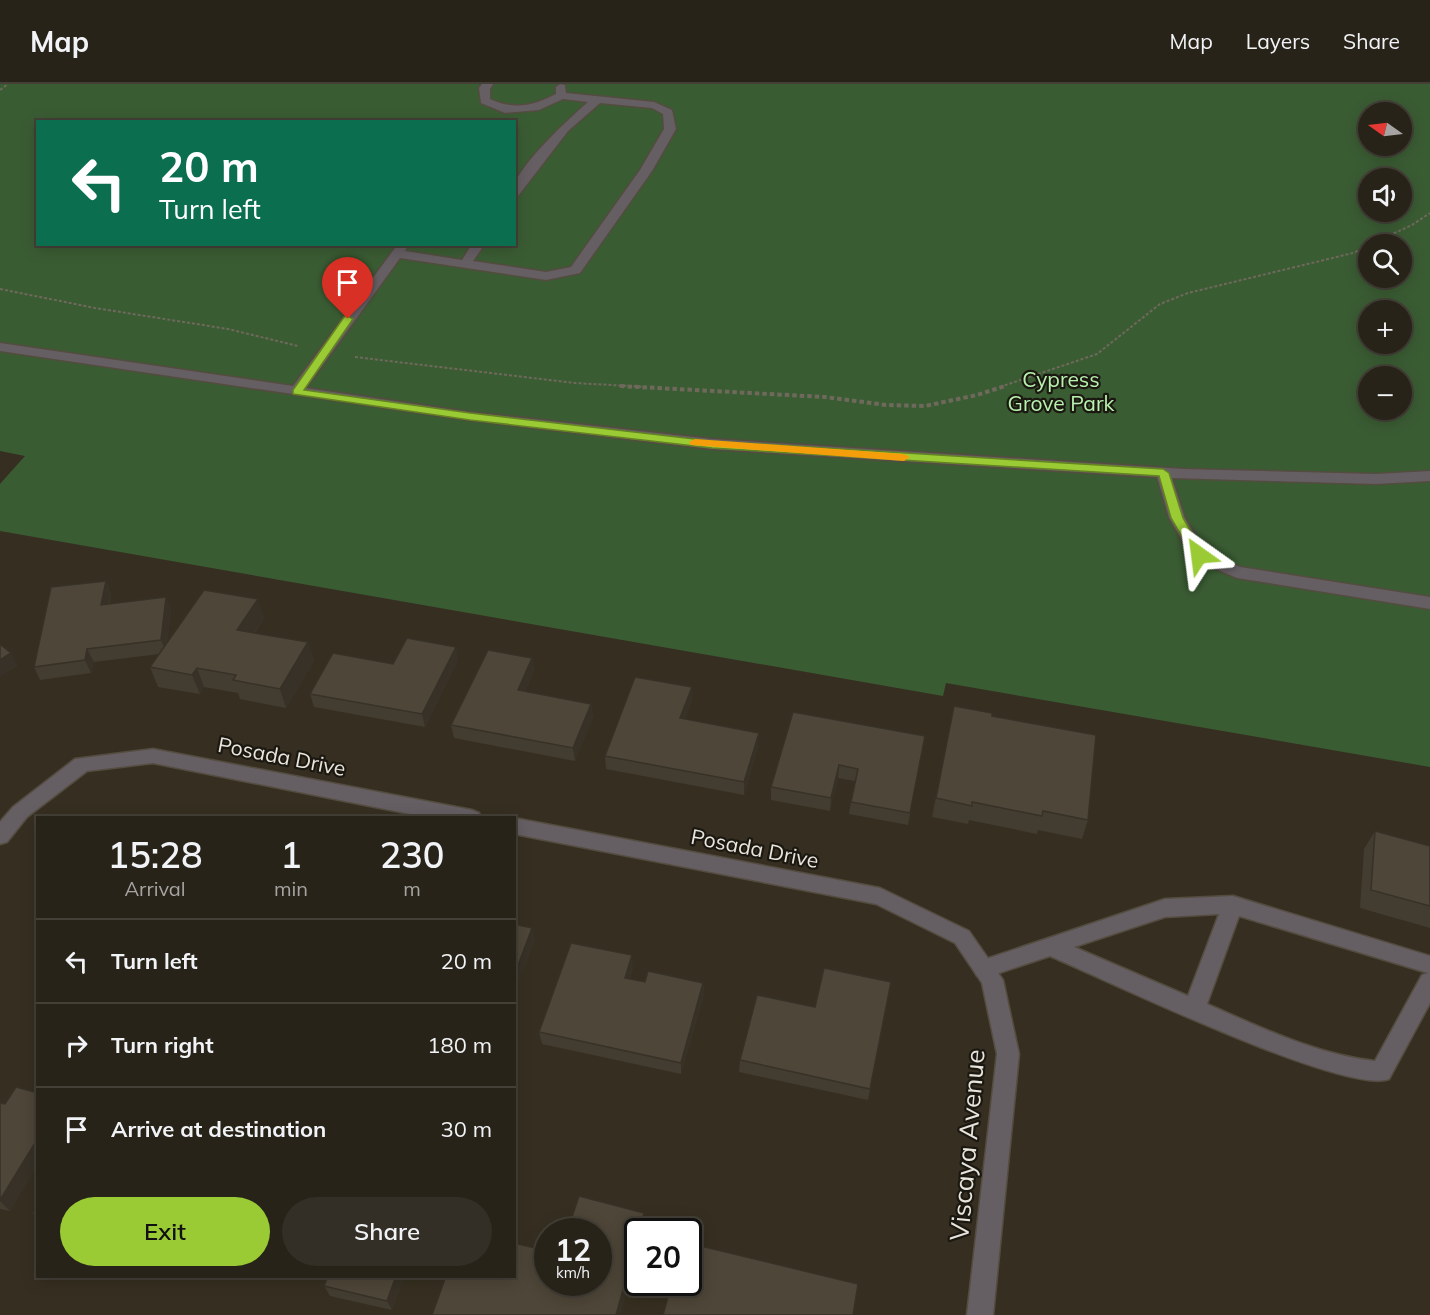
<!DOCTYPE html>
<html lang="en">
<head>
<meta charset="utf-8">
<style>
	:root { --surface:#282319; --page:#342f26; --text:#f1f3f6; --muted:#a5a4a2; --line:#444038; --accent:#9acb35 }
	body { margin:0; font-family:Mulish,sans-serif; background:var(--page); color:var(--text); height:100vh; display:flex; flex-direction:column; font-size:22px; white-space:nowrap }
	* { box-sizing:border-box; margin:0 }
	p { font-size:20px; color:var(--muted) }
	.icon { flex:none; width:33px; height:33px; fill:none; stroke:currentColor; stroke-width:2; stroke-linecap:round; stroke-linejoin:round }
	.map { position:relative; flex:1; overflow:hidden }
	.sheet { position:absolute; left:36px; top:732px; width:480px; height:462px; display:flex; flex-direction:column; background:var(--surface); border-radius:0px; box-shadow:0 3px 15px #0003,0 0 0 2px var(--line) }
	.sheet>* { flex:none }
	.banner { position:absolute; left:36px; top:36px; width:480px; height:126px; border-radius:0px; box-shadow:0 3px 15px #0003,0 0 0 2px var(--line); background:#0b6e4f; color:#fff; overflow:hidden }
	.needle { width:39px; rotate:284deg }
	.tools { position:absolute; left:1358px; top:18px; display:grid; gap:12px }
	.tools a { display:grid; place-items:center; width:54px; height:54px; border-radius:50%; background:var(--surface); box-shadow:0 3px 15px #0003,0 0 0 2px var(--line); font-size:30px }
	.speed { position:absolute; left:534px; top:1134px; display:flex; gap:12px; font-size:30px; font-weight:700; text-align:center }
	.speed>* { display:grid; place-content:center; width:78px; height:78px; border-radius:50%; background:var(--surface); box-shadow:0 3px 15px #0003,0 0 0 2px var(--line); line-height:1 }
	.speed small { font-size:15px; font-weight:400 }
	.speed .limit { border:3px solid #111; border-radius:9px; background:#fff; color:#111 }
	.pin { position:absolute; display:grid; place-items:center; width:51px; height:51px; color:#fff; margin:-62px -26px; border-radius:50% 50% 50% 0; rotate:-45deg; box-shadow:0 0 6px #0007 }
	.pin .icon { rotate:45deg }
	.me { position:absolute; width:66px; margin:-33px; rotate:329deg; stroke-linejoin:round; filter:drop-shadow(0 0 4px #0008) }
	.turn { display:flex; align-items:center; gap:21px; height:126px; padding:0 24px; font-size:27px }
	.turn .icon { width:78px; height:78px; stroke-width:2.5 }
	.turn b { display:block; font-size:42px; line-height:51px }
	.eta { display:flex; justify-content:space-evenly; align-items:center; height:102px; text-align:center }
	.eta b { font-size:36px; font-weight:600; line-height:42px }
	.primary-button { display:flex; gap:12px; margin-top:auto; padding:12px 24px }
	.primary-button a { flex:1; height:69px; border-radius:36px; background:var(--accent); color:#111; font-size:24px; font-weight:600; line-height:69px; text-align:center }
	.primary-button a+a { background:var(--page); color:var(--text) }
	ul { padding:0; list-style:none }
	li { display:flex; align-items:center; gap:18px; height:84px; padding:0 24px; border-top:2px solid var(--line) }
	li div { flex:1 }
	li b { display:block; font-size:22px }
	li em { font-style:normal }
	header { display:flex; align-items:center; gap:36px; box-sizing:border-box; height:84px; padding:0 30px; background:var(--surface); border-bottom:2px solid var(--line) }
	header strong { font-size:28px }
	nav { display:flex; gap:33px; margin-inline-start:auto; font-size:21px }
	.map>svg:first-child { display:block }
	.green { fill:#3a5c33; fill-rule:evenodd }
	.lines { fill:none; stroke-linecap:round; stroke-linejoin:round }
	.lane-casing { stroke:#534c3f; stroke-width:3 }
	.street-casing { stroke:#534c3f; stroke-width:3 }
	.path-far1 { stroke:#6f695c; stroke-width:2; stroke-dasharray:3 2; stroke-linecap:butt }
	.path { stroke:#6f695c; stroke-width:4; stroke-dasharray:4.5 3; stroke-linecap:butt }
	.lane { fill:#655e63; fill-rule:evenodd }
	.street { fill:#655e63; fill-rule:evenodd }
	.wall { fill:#433c30 }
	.shaded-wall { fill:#373127 }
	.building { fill:#4e4638; stroke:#373127; stroke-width:1.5 }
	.route { fill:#9acb35; stroke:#648422; stroke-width:1.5 }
	.slow { fill:#f59e0b }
	.labels { text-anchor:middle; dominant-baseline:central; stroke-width:4.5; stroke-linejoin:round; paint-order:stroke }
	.park-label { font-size:21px; fill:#b8f1ae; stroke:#1b1811 }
	.street-label { font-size:21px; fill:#e9e5dc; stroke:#1b1811 }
	.near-street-label { font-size:26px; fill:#e9e5dc; stroke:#1b1811 }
</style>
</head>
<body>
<header>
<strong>Map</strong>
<nav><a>Map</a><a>Layers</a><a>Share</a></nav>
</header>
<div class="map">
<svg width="1430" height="1231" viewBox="0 0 1430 1231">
	<rect width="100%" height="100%" fill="#362f21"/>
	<!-- green -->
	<path class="green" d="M 0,0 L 1430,0 L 1430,683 L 946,599 L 943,612 L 0,447 L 0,400 L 25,372 L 0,367 ZM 1368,28 L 1401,28 L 1401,62 L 1368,62 ZM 38,38 L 514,38 L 514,160 L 38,160 ZM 1368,94 L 1401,94 L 1401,128 L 1368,128 ZM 1368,160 L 1401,160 L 1401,194 L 1368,194 ZM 1368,226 L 1401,226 L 1401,260 L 1368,260 ZM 1368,292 L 1401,292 L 1401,326 L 1368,326 Z"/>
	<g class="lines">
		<defs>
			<path id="lane" d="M 482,0 L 493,0 L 490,5 L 490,15 C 514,26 533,22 556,10 L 556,3 L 560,0 L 565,1 L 566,9 L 654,18 L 672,26 L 676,45 L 652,87 L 580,189 L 546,196 L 400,174 L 306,304 L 469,328 L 712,355 L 1184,385 L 1376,390 L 1430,387 L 1430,397 L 1376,400 L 1172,394 L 1185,434 L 1205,467 L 1240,483 L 1430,513 L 1430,525 L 1237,494 L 1193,475 L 1169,434 L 1157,393 L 712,365 L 469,336 L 0,267 L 0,259 L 293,302 L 398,160 L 408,160 L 405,167 L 462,176 L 472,160 L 485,160 L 473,177 L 546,188 L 571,183 L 640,86 L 664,45 L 663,30 L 652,24 L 600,19 L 568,47 L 518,112 L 514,113 C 514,108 514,102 515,99 C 527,73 567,37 588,18 L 563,15 L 539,26 L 505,29 L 481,19 L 479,4 Z
				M 1233,812 L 1430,872 L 1430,919 L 1389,995 C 1346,1012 1104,895 1050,872 L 984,894 L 977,892 L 973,885 L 977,878 L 1165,815 ZM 1219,830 L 1188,912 L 1074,863 L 1165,833 ZM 1239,832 L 1428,889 L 1422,891 L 1375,977 C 1317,971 1260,943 1207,920 Z"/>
			<path id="street" d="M 153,665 L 472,726 L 479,729 L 481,734 L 430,734 L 153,679 L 87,687 L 27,733 L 7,758 L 0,760 L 0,738 L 13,723 L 75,675 Z
				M 514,734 L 880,804 L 969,847 L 1003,896 L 1019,970 L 993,1231 L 967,1231 L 997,970 L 982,899 L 955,859 L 876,820 L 514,750 Z"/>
		</defs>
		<!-- lane casing -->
		<use href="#lane" class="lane-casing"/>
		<!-- street casing -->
		<use href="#street" class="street-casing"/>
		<!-- path-far1 -->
		<path class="path-far1" d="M 0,6 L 8,0
			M 1371,160 L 1412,141 L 1430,129
			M 0,205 L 95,224 L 228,245 L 298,262
			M 355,273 L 575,299 L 647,303
			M 1000,303 L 1097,270 L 1160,220 L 1188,209 L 1353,169 L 1368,162"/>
		<!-- path -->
		<path class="path" d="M 620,302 L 825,313 L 886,321 L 925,322 L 977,311 L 1005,302"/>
		<!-- lane -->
		<use href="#lane" class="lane"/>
		<!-- street -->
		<use href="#street" class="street"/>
	</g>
	<!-- wall -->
	<path class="wall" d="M 106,497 L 111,510 L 110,520 L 166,513 L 171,527 L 167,558 L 264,534 L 255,549 L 308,558 L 314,577 L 286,624 L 240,615 L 238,609 L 204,603 L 200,610 L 158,603 L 150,583 L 159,570 L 94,578 L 91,589 L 40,596 L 34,583 Z
		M 456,563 L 458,576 L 425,643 L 314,623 L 310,610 L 393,580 Z
		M 532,574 L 534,587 L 525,608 L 591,620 L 593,633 L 575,677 L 454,654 L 451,641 Z
		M 692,603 L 692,616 L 685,635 L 758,662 L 744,711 L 606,685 L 605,672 Z
		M 954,622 L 992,632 L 1088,736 L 1082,755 L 1038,746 L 1037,750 L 969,736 L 968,740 L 932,733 Z
		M 925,652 L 908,741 L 849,730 L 851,718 L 855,697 L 838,694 L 830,727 L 771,716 L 771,703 Z
		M 1375,747 L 1430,762 L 1430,844 L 1360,824 L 1364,765 Z
		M 633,884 L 630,895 L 645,898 L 703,899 L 704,910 L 681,990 L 542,960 L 539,948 Z
		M 891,898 L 868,1016 L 739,988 L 740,976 L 815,923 Z
		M 38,1009 L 38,1080 L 10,1127 L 0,1125 L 0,1019 L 5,1020 Z
		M 328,1192 L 404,1192 L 392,1226 L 330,1212 L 324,1202 Z"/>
	<!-- shaded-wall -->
	<path class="shaded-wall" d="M 106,497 L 111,510 L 107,534 L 101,521 Z
		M 166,513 L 171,527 L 166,569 L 161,556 Z
		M 258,515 L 264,534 L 244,565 L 237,546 Z
		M 308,558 L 314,577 L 286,624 L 280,605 Z
		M 456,563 L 458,576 L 425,643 L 422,630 Z
		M 87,565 L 94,578 L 91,589 L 85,576 Z
		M 11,569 L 18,582 L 0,593 L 0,576 Z
		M 532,574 L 534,587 L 520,619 L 518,606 Z
		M 197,584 L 204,603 L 200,610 L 192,591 Z
		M 692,603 L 692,616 L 681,647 L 680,634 Z
		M 591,620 L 593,633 L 575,677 L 573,664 Z
		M 759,649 L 758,662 L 744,711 L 744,698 Z
		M 839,681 L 838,694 L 830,727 L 831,714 Z
		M 532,844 L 535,856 L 514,911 L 514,892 Z
		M 632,871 L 633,884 L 627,906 L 625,894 Z
		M 703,899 L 704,910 L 681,990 L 681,979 Z
		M 38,1054 L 38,1080 L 10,1127 L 0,1117 Z
		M 644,1129 L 645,1139 L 643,1148 L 639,1148 Z
		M 638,1152 L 638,1166 L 620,1231 L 616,1231 Z
		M 396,1192 L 404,1192 L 392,1226 L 387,1217 Z"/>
	<!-- building -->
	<path class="building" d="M 106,497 L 101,521 L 166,513 L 161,556 L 87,565 L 85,576 L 34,583 L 51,503 Z
		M 204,506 L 258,515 L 237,546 L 308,558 L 280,605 L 233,596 L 236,591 L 197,584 L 192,591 L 150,583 Z
		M 407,554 L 456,563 L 422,630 L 310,610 L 333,569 L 393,580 Z
		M 0,560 L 11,569 L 0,576 Z
		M 488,566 L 532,574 L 518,606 L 591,620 L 573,664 L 451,641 Z
		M 635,593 L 692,603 L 680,634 L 759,649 L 744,698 L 605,672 Z
		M 954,622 L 992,629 L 992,632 L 1096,651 L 1088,736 L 1043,727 L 1042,732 L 972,718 L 972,722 L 936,714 Z
		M 793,628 L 925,652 L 910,729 L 851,718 L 858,685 L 839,681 L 831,714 L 771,703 Z
		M 1375,747 L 1430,762 L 1430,822 L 1371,806 Z
		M 514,840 L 532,844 L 514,892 Z
		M 571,859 L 632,871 L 625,894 L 645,898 L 648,887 L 703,899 L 681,979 L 539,948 Z
		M 824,884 L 891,898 L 870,1005 L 740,976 L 757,911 L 815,923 Z
		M 16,1003 L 38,1009 L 38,1054 L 0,1116 L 0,1019 L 5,1020 Z
		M 579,1112 L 644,1129 L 639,1148 L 638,1148 L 638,1152 L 616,1231 L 432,1231 L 446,1192 L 514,1192 L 514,1159 L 548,1167 L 548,1198 L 598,1198 L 598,1148 L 567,1148 Z
		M 38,1120 L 38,1131 L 32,1130 Z
		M 688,1159 L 858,1200 L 853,1231 L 663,1231 L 672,1198 L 688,1198 Z
		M 328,1192 L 396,1192 L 387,1217 L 324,1202 Z"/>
	<!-- route -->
	<path class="route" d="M 348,232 L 353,235 L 304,306 L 470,329 L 712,357 L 1163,385 L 1169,389 L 1183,434 L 1205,471 L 1199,475 L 1194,473 L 1171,434 L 1159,392 L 712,364 L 470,336 L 293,310 L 293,306 L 344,233 Z"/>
	<!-- slow -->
	<path class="slow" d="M 695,355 L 904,370 L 910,373 L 904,377 L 691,361 L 689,358 Z"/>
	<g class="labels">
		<!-- park labels -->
		<g class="park-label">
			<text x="1061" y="295">Cypress<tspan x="1061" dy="24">Grove Park</tspan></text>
		</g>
		<!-- street labels -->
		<g class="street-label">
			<text transform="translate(282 672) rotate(11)">Posada Drive</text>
			<text transform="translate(755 764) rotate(11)">Posada Drive</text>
		</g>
		<!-- near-street labels -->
		<g class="near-street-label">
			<text transform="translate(967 1061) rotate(-85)">Viscaya Avenue</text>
		</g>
	</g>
</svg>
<div class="tools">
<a><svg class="needle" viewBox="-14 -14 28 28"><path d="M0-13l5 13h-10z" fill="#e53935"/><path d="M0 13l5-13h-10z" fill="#a5a4a2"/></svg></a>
<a><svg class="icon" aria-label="sound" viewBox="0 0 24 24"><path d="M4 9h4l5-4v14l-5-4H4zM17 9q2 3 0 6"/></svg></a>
<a><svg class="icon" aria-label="search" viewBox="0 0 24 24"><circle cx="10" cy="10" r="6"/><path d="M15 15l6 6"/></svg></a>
<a>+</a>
<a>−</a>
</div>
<div class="speed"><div>12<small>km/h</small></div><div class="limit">20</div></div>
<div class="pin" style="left:348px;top:235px;background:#d93025"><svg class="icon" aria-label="arrive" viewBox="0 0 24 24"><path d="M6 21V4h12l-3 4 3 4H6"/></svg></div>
<svg class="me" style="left:1199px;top:471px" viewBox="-20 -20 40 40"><path d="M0-17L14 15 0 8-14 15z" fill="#9acb35" stroke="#fff" stroke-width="4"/></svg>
<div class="banner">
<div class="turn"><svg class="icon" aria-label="left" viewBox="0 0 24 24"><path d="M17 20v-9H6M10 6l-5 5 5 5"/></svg><div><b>20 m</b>Turn left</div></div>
</div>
<section class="sheet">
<div class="eta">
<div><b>15:28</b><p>Arrival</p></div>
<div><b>1</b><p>min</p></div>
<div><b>230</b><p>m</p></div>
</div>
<ul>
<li><svg class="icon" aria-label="left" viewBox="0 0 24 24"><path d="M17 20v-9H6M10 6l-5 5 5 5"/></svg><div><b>Turn left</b></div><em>20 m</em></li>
<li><svg class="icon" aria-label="right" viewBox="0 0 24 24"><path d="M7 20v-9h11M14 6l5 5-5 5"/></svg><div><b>Turn right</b></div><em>180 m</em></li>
<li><svg class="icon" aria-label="arrive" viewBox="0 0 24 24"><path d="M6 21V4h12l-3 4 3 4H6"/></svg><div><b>Arrive at destination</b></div><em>30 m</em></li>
</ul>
<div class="primary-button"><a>Exit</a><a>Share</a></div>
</section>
</div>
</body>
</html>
